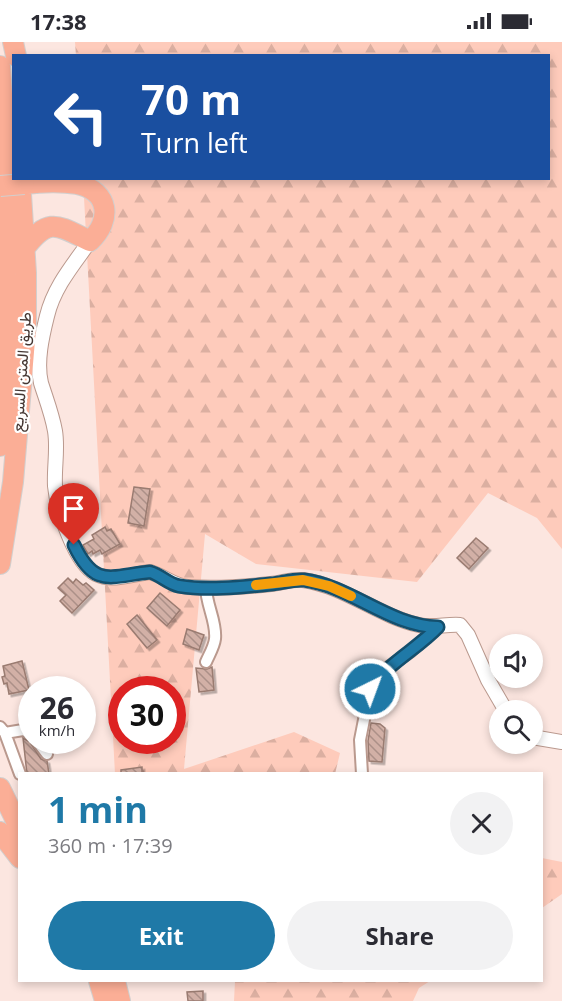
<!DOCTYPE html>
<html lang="en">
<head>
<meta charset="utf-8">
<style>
	:root { --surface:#fff; --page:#f2f2f3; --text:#2b2b33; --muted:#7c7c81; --accent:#1f79a7 }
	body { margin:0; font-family:"Open Sans",Vazirmatn,sans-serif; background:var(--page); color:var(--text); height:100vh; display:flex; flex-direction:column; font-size:22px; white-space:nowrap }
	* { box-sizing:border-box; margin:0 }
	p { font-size:20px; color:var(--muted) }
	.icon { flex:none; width:33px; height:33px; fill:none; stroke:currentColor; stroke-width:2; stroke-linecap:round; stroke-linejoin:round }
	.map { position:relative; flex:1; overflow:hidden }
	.details { position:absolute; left:18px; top:730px; width:525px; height:210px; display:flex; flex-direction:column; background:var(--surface); border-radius:0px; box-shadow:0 3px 9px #0003 }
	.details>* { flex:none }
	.hud { position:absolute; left:12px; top:12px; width:538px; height:126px; border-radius:0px; box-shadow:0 3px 9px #0003; background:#1a4fa0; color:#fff; overflow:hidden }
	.buttons { position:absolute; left:489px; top:592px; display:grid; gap:12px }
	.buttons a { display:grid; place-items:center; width:54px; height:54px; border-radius:50%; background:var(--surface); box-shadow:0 3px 9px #0003; font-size:30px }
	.speed { position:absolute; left:18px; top:634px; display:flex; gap:12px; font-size:30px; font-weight:700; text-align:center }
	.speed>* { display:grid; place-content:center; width:78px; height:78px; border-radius:50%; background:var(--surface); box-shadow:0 3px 9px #0003; line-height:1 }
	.speed small { font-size:15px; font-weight:400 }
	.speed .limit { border:9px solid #d22; background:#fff; color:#111 }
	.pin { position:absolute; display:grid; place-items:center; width:51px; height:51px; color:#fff; margin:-62px -26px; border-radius:50% 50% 50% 0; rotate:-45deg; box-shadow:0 0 6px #0007 }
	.pin .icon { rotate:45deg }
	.me { position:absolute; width:66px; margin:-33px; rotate:42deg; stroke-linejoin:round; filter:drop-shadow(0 0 4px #0008) }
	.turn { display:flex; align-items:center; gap:21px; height:126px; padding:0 30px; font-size:27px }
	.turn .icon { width:78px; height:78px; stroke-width:2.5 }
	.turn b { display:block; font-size:42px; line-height:51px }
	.round { display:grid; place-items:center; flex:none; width:63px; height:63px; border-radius:32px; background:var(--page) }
	.head { display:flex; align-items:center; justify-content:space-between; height:102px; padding:0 30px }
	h1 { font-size:36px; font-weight:700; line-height:45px; color:var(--accent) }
	.action { display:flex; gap:12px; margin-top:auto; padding:12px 30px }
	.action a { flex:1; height:69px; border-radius:36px; background:var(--accent); color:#fff; font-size:24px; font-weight:700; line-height:69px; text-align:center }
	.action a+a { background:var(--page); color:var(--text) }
	.status { display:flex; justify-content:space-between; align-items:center; height:42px; padding:0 30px; background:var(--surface); direction:ltr }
	.status svg { height:16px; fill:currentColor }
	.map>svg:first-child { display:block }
	.forest { fill:url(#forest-firs); fill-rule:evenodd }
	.building { fill:url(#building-back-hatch); stroke:#9a7b71; stroke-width:1.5; filter:url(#shadow) }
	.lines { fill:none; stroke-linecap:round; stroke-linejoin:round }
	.minor-casing { stroke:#ba998e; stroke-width:14 }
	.tertiary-casing { stroke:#ba998e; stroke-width:16 }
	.motorway-casing { stroke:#d2cfce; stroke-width:22 }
	.minor { stroke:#fff; stroke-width:10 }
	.tertiary { stroke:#fff; stroke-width:14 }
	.motorway { stroke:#fbae96; stroke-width:20 }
	.motorway-bridge-casing { stroke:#d2cfce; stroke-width:22; stroke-linecap:butt }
	.motorway-bridge { stroke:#fbae96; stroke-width:20 }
	.route-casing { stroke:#144f6d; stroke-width:15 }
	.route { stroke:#1f79a7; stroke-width:10 }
	.slow { stroke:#f59e0b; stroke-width:10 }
	.labels { text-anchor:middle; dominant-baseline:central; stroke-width:4.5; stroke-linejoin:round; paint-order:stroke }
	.street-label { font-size:16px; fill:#453733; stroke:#fff }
</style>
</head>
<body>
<div class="status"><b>17:38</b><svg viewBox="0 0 49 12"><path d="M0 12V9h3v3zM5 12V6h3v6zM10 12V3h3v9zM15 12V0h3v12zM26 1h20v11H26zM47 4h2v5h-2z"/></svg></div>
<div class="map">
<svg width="562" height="959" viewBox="0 0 562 959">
	<defs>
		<pattern id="forest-firs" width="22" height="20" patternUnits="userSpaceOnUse" patternTransform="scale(1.5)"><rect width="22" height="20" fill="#fecbbb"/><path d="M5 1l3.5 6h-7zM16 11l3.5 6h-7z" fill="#dbafa1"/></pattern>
		<pattern id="building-back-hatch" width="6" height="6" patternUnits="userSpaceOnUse" patternTransform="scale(1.5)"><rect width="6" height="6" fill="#d2b0a6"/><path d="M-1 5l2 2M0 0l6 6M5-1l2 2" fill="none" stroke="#ac9088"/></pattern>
		<filter id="shadow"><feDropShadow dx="2.5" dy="2.5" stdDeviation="0" flood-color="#0004"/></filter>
	</defs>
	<rect width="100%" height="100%" fill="#fce6e0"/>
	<!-- forest -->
	<path class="forest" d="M 75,0 L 562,0 L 562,507 L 537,476 L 488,451 L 417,540 L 256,522 L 205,492 L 184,727 L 294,690 L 340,711 L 335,732 L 115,732 L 83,137 L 549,136 L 549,14 L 76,14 ZM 122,648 L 172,648 L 172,699 L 122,699 Z
		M 542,816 L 562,820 L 562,852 L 542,866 Z
		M 235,939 L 430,939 L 419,946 L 413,959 L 234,959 Z"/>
	<!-- building -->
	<path class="building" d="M 134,445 L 150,447 L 144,484 L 128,481 Z
		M 105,485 L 107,489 L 111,487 L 120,502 L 102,512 L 100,508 L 93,512 L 92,509 L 88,512 L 83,503 L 94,497 L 92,493 Z
		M 476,496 L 488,506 L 469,527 L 457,516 Z
		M 68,536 L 73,541 L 76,537 L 83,543 L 86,541 L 94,548 L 72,571 L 60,559 L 66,553 L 58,546 Z
		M 160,551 L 180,568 L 167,584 L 147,566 Z
		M 137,573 L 157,598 L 147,606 L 127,582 Z
		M 187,587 L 204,593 L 199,608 L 183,602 Z
		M 22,619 L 29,648 L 9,652 L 7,641 L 4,642 L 2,635 L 5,634 L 3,624 Z
		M 212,625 L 214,648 L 199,650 L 196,626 L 207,627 Z
		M 371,681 L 380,682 L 385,686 L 382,720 L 369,719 L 368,699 Z
		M 23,696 L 30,700 L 41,717 L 47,719 L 49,732 L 27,732 Z
		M 142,725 L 142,732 L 121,732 L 121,728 Z
		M 203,949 L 203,959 L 188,959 L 187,950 Z"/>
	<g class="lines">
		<defs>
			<path id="minor" d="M 206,545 C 206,563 217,580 215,597 C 214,605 209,613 206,620
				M 0,685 L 5,691 L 20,732
				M 5,691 L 23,688 L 32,692
				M 37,699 L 47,712
				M 362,732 L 360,698 L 370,647 L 387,626 L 410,610 L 438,585"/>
			<path id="tertiary" d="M 90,199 C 73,223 54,245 47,274 C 42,294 36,320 41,341 C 46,357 52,372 55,389 C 58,407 54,425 55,444 C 57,466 75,522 96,532 C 112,540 134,532 150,530 C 164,534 173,544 188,545 C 215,547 244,545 271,542 C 281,541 292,537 303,538 C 345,544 378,574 419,583 C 433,586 446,582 460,583 L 468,593 L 488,638 L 506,669
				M 532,695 L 562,700"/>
			<path id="motorway" d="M 13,0 L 16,14
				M 0,24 L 3,66 L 7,290 L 0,404
				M 24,207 C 49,174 57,183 90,199 C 112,179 110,149 77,142 C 60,139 41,140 24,142
				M 0,522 L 13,440 L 26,286 L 26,231 L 20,136
				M 0,746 L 20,787
				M 0,790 L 20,816
				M 99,939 L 105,959
				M 115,939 L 120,959"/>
		</defs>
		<!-- minor casing -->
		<use href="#minor" class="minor-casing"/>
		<!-- tertiary casing -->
		<use href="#tertiary" class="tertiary-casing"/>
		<!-- motorway casing -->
		<use href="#motorway" class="motorway-casing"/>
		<!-- minor -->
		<use href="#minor" class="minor"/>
		<!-- tertiary -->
		<use href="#tertiary" class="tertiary"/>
		<!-- motorway -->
		<use href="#motorway" class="motorway"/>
		<defs>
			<path id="motorway-bridge" d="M 0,144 L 24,142"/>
		</defs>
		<!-- motorway-bridge casing -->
		<use href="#motorway-bridge" class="motorway-bridge-casing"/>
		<!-- motorway-bridge -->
		<use href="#motorway-bridge" class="motorway-bridge"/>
	</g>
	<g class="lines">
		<defs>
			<path id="route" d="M 74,503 C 95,547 110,534 150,530 C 161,533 168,542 179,544 C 208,549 242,545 271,542 C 282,541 293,537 304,538 C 351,544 389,584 438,585 C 417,607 388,621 370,647"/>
		</defs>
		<!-- route casing -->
		<use href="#route" class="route-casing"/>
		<!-- route -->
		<use href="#route" class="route"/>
		<!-- slow -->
		<path class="slow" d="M 256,543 L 303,538 L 329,544 L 351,554"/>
	</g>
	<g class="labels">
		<!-- street labels -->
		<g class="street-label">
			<text transform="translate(21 330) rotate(-86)">طريق المتن السريع</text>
		</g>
	</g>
</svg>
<div class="buttons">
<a><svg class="icon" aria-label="sound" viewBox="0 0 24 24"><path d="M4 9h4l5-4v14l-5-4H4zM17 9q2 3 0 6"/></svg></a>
<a><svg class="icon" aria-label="search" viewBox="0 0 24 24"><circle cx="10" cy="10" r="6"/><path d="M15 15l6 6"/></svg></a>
</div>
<div class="speed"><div>26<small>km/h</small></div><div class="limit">30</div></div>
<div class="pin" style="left:74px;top:503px;background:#d93025"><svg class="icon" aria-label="arrive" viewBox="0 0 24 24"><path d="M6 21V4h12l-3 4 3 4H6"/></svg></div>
<svg class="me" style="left:370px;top:647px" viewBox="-20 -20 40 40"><circle r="17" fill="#1f79a7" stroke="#fff" stroke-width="3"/><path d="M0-11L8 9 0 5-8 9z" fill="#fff"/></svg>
<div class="hud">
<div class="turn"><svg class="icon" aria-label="left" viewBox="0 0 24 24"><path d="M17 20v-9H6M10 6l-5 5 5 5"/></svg><div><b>70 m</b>Turn left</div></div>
</div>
<section class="details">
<div class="head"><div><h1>1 min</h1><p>360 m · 17:39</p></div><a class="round"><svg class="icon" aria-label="close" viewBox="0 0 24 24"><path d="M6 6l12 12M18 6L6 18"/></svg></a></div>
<div class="action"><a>Exit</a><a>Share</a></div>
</section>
</div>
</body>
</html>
